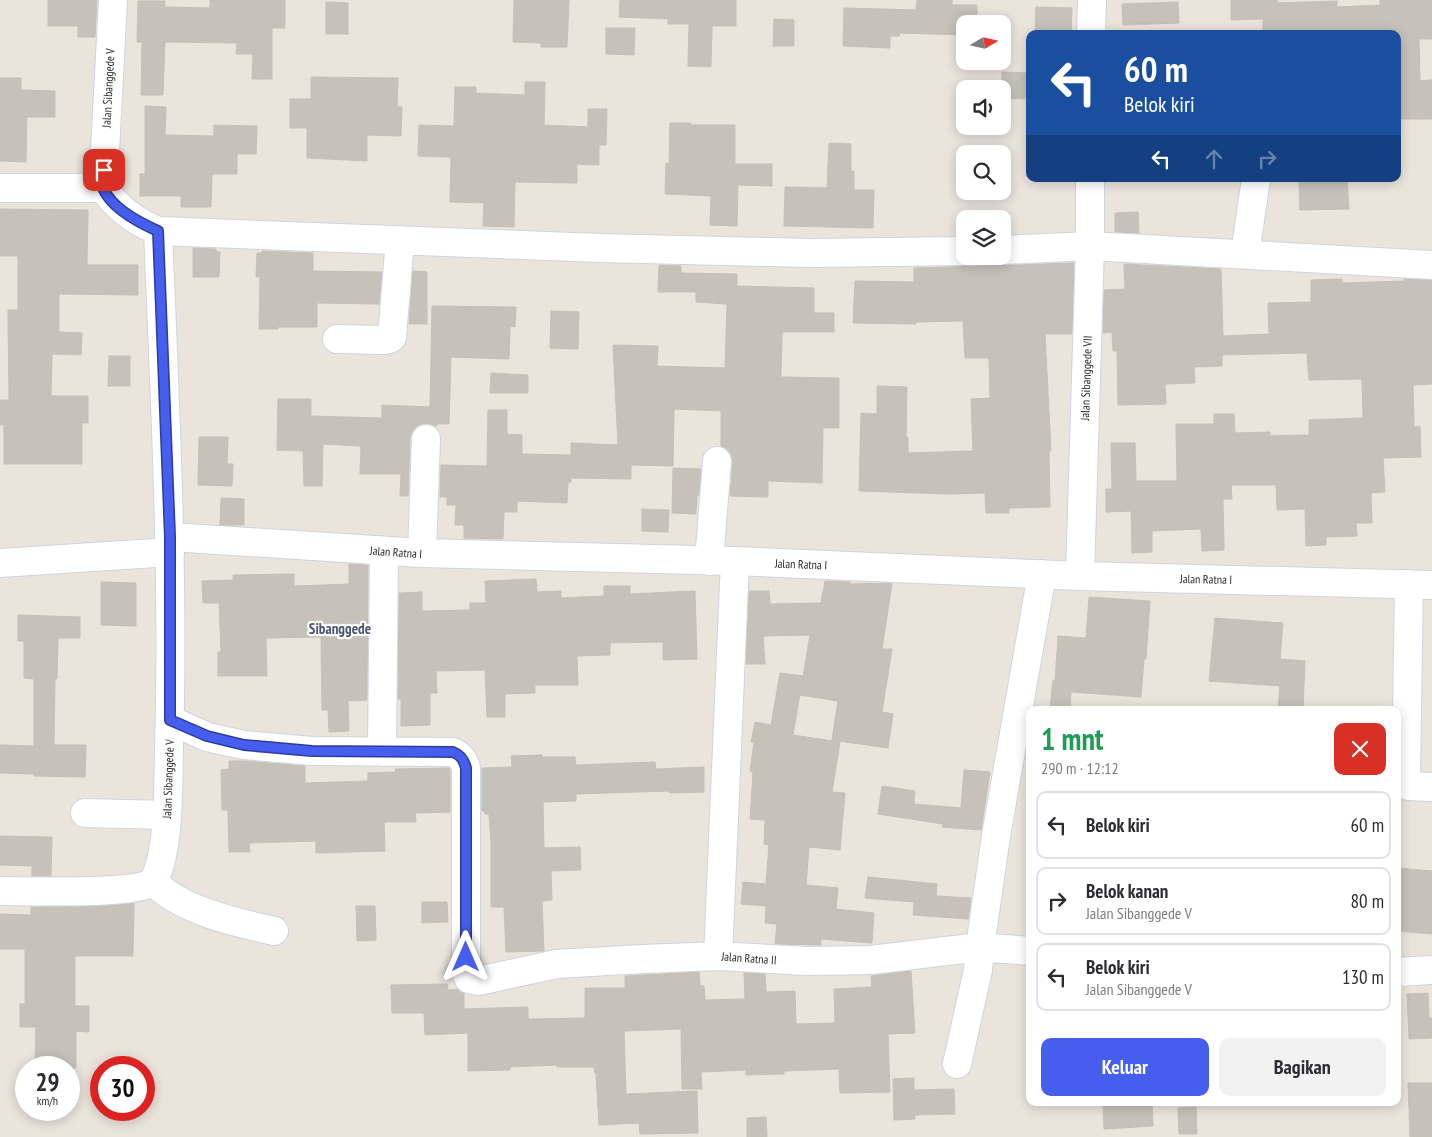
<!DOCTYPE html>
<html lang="id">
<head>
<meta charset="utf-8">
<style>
	:root { --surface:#fff; --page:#f2f2f3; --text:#2b2b33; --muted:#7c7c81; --line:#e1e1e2; --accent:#455eee }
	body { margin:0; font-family:"PT Sans Narrow",sans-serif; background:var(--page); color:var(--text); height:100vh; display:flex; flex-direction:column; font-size:19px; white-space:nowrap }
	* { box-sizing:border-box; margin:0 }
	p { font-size:16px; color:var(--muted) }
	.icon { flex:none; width:28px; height:28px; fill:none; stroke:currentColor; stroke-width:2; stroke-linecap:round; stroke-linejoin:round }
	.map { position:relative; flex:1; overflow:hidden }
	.side { position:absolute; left:1026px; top:706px; width:375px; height:400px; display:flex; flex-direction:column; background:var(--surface); border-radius:10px; box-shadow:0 2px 12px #0003 }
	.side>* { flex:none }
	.top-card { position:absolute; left:1026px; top:30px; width:375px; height:152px; border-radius:10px; box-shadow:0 2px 12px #0003; background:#1a4fa0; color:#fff; overflow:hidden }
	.needle { width:32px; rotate:81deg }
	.controls { position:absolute; left:956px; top:15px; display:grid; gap:10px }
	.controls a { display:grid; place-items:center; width:55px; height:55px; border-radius:10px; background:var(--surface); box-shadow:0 2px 12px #0003; font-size:25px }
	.speed { position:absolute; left:15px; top:1056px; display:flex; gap:10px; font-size:25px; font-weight:700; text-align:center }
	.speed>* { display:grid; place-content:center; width:65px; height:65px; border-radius:50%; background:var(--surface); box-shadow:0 2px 12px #0003; line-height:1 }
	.speed small { font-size:12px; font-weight:400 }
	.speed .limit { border:8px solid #d22; background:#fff; color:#111 }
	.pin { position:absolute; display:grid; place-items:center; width:42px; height:42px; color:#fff; margin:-21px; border-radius:10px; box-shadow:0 2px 8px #0006 }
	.me { position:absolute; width:55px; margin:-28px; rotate:0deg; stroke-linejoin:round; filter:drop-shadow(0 0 4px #0008) }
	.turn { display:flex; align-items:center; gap:18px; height:105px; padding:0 15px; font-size:22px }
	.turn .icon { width:65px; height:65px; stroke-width:2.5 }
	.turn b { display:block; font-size:35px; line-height:42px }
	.lanes { display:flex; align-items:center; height:48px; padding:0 15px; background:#0003; justify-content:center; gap:25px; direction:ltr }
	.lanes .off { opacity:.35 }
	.round { display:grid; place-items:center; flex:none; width:52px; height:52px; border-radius:10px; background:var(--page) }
	.overview { display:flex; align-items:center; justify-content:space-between; height:85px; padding:0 15px }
	h1 { font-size:30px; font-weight:700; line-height:38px; color:#1e9e55 }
	.primary-button { display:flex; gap:10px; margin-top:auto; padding:10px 15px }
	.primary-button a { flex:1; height:58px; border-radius:10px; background:var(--accent); color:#fff; font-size:20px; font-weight:700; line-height:58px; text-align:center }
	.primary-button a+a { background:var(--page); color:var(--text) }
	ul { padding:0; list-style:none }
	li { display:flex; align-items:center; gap:15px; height:68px; margin:0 10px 8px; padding:0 5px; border:2px solid var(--line); border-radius:10px }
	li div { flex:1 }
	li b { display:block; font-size:19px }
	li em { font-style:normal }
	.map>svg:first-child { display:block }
	.building { fill:#c6c2ba; stroke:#c5c0b5 }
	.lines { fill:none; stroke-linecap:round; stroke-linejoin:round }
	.minor-casing { stroke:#d1d3e1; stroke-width:30 }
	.minor { stroke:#fff; stroke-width:28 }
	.route-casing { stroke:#2d3d9b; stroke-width:12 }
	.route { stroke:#455eee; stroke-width:9 }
	.labels { text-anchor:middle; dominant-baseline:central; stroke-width:4.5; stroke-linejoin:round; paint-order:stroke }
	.street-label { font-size:12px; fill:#292929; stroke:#fff }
	.quarter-label { font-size:15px; font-weight:bold; fill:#4c5276; stroke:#fff }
</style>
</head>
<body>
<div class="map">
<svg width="1432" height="1137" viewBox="0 0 1432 1137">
	<rect width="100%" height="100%" fill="#eae4db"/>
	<!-- building -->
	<path class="building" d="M 48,0 L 97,0 L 95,37 L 78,37 L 78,26 L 48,26 Z
		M 210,0 L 285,0 L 285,28 L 272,28 L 272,79 L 252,79 L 253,54 L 236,54 L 237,43 L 165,42 L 163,95 L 141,95 L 142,42 L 137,42 L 138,1 L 165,1 L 165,7 L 210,8 Z
		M 514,0 L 569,0 L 567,47 L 541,47 L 541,43 L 513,42 Z
		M 620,0 L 736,0 L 736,26 L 712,26 L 711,67 L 688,66 L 689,24 L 668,24 L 668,19 L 619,17 Z
		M 917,0 L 952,0 L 952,5 L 977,5 L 977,24 L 965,24 L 965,35 L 900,33 L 899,36 L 890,36 L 890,48 L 843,46 L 844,8 L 916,10 Z
		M 1231,0 L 1277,0 L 1277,3 L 1337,1 L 1337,7 L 1380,5 L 1380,0 L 1432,0 L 1432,39 L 1419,39 L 1420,81 L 1432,80 L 1432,119 L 1398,119 L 1398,34 L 1263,32 L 1263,19 L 1231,20 Z
		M 326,2 L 348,3 L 348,34 L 326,34 Z
		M 1178,2 L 1179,23 L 1123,25 L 1122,4 Z
		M 1036,7 L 1072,8 L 1071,34 L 1035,34 Z
		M 774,19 L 794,20 L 794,46 L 773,46 Z
		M 606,28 L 635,28 L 634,55 L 606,54 Z
		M 1002,72 L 1026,73 L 1025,99 L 1002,98 Z
		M 311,77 L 398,78 L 397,107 L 402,107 L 401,136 L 367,135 L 367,161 L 307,158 L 307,128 L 290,128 L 290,99 L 311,99 Z
		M 0,78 L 21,78 L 21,90 L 55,91 L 55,117 L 27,117 L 26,162 L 0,161 Z
		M 525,82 L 545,82 L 544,125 L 588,127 L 588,109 L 607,109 L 606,145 L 599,145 L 599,165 L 577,164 L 577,183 L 515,182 L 514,227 L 483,226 L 484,203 L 450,202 L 451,157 L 418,156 L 419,125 L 454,126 L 455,87 L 476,87 L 476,93 L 525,95 Z
		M 145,106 L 166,107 L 165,135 L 214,136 L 214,125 L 257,126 L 256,154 L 237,154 L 237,174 L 212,174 L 211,207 L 181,207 L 181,196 L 140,196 L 140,174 L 145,174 Z
		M 670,123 L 691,123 L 691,125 L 735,125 L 735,164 L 772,164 L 772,186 L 738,185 L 737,226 L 710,225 L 711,196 L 665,194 L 666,163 L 669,164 Z
		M 829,143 L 851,144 L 851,171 L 854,171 L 854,190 L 874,190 L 873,228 L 784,226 L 785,187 L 827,188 Z
		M 1299,179 L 1347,179 L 1349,209 L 1300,210 Z
		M 0,209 L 88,210 L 87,265 L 138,265 L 138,295 L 59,294 L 59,332 L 82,333 L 81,355 L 52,354 L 51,396 L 88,396 L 88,423 L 82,423 L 82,464 L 4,464 L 4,425 L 0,425 L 0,400 L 9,400 L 8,310 L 18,310 L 18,256 L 0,256 Z
		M 1138,212 L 1139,233 L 1115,232 L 1115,213 Z
		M 193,248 L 216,249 L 216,252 L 220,252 L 219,277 L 193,277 Z
		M 262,251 L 313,253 L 313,271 L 382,272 L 379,304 L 317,303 L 317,327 L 278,327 L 278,329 L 259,329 L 260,277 L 256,277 L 257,253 L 262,253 Z
		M 1074,263 L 1072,334 L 1045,334 L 1051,451 L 1049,451 L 1050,507 L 1009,508 L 1009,513 L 986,513 L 985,493 L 949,494 L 859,491 L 861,413 L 877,414 L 877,386 L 907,387 L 906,437 L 908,437 L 908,453 L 973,451 L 971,399 L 990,398 L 989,358 L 965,358 L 963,321 L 916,322 L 916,324 L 853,323 L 855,281 L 914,282 L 914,268 Z
		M 1124,264 L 1221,269 L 1223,336 L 1269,334 L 1268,303 L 1311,302 L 1311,280 L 1342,279 L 1342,283 L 1404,281 L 1404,279 L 1432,280 L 1432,384 L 1413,385 L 1414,427 L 1420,426 L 1421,457 L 1383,458 L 1385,492 L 1371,493 L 1372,523 L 1356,523 L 1357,536 L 1326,537 L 1326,545 L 1306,546 L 1305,509 L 1277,510 L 1276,485 L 1231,485 L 1232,499 L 1223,499 L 1224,550 L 1202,551 L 1201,529 L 1152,531 L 1152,552 L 1132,553 L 1131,511 L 1106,512 L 1106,489 L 1112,489 L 1111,443 L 1135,443 L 1136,481 L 1177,481 L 1176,424 L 1214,424 L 1214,414 L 1234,414 L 1235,433 L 1270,432 L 1270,436 L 1309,435 L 1309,420 L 1363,418 L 1362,379 L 1309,380 L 1307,353 L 1222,355 L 1222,366 L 1194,367 L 1195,383 L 1165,384 L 1166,404 L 1118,405 L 1117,351 L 1113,351 L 1112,332 L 1103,333 L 1104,290 L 1125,289 Z
		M 659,265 L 681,266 L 681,273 L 737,274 L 737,286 L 814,288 L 814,313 L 834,313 L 834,332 L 782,332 L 781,377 L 839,378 L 839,428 L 823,428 L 822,483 L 768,481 L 768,497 L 730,496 L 733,462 L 731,454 L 726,448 L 721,446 L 721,411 L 674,409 L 673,466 L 631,465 L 631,479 L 571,478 L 571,482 L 568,482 L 567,503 L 517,501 L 517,512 L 504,512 L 503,539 L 464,538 L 464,525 L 455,525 L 456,505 L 447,505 L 447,497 L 440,497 L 441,465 L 487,466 L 488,410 L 507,410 L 507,434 L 522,435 L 522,454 L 571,455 L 571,443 L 618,445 L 613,345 L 658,346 L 657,366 L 725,368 L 727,304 L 696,302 L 696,292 L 658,292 Z
		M 413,271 L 427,272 L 427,324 L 409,324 Z
		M 432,306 L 516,307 L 515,327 L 510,326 L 509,359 L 451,357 L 449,424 L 437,424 L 437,426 L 426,423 L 418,425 L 413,431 L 410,438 L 408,496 L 400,496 L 401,474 L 360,474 L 361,446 L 323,444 L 322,486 L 304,486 L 303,451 L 277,450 L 278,399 L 311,399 L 311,416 L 382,418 L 382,405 L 430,407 Z
		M 551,311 L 579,312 L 578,349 L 550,348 Z
		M 109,356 L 130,356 L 130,386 L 108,386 Z
		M 491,373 L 528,375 L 528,393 L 490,393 Z
		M 199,437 L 228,437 L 227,464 L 233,464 L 232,486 L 198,485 Z
		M 673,468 L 701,469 L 699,495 L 697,495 L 696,514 L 672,513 Z
		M 221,498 L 244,499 L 244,525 L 220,525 Z
		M 642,509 L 669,510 L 668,532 L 642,531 Z
		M 349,564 L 368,565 L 367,700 L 348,701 L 349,731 L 329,732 L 328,710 L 322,710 L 321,637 L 266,638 L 267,676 L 218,676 L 218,652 L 221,652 L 219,603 L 203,603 L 202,581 L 233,580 L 233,575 L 294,574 L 294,586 L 349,584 Z
		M 536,579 L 537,592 L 561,591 L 561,598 L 604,596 L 604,586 L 630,586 L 630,594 L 695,591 L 697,659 L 663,660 L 663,642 L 610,643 L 610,655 L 577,656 L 578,685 L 535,685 L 535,693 L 505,694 L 505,717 L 487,717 L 485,670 L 436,671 L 437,693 L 430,693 L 430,725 L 401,726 L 401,699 L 398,699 L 399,593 L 422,592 L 422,611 L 470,610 L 470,603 L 486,603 L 485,581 Z
		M 825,581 L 850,582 L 850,584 L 892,583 L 882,649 L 892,649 L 882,712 L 893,714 L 888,748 L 832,740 L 838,701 L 800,695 L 810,635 L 763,636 L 765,664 L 746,664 L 749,591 L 769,591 L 770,604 L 821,603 Z
		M 101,582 L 136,583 L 136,626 L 101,625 Z
		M 1089,597 L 1150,601 L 1146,659 L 1144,659 L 1141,697 L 1071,692 L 1070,709 L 1050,708 L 1053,680 L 1055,681 L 1058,636 L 1086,638 Z
		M 18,615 L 80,617 L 80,638 L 58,638 L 57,679 L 55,679 L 54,745 L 86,745 L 85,777 L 34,776 L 34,774 L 0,773 L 0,745 L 34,746 L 34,679 L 24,678 L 24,641 L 18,641 Z
		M 1215,618 L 1283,623 L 1280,659 L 1305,661 L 1303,710 L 1278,710 L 1280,686 L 1209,681 Z
		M 780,673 L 803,676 L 793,735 L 840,742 L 832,792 L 845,793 L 840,850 L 809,847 L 806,885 L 838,888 L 836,909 L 874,913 L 872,943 L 821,939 L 821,945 L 775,944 L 777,924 L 765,923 L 766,906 L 741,904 L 743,882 L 766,884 L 769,845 L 764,844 L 765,820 L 750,819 L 753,772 L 750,771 L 754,743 L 751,742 L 755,722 L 771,725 Z
		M 542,755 L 542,757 L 575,757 L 576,765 L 655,762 L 656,769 L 704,767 L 704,792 L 669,793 L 669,791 L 576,794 L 576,801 L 543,802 L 544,848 L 580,847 L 581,870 L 551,871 L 552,900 L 542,901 L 544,951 L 506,952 L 504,907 L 491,907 L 491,842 L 489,814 L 485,814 L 484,811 L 482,811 L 482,768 L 512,767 L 511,756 Z
		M 229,761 L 245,761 L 305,766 L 305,783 L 368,781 L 368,773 L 396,772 L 395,769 L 449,768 L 450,770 L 450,812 L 415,813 L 416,822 L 384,822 L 385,851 L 316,853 L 316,841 L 249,843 L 250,852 L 229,852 L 228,810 L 222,810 L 221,770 L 229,769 Z
		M 964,770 L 990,772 L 981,830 L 942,827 L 943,824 L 878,814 L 882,786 L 915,791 L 914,804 L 961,808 Z
		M 0,836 L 52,837 L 51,876 L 32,876 L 32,866 L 0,865 Z
		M 1398,868 L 1432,871 L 1432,934 L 1398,931 Z
		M 868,877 L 937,884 L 936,896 L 971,898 L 968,919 L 913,915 L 914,902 L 865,898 Z
		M 422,902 L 447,902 L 448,922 L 422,923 Z
		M 134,903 L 133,956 L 75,956 L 75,1006 L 89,1006 L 89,1032 L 76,1031 L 76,1068 L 35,1068 L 36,1027 L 20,1027 L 20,1004 L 25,1004 L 25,949 L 0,949 L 0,914 L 31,915 L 31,907 L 104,906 Z
		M 356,906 L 375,906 L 376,940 L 357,941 Z
		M 911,971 L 915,1033 L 888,1034 L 890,1092 L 840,1093 L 839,1069 L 784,1071 L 784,1074 L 746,1075 L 746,1070 L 701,1072 L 702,1089 L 682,1089 L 681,1029 L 624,1031 L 626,1094 L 697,1091 L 698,1133 L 640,1134 L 639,1123 L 599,1125 L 596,1073 L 595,1073 L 594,1067 L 557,1067 L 557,1065 L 510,1067 L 510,1070 L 468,1071 L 468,1033 L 425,1035 L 424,1013 L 392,1013 L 391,985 L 447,984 L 448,990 L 458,989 L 464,993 L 464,1009 L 528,1007 L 528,1019 L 585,1018 L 585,988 L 625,988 L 625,976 L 699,972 L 700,986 L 704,986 L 705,1000 L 745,999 L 744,973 L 765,974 L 766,992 L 795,991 L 796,1024 L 835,1023 L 834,989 L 872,987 L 871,976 Z
		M 1428,993 L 1429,1018 L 1432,1018 L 1432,1038 L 1409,1039 L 1407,994 Z
		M 914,1078 L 914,1090 L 954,1089 L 955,1114 L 915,1115 L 915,1119 L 894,1120 L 893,1079 Z
		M 1408,1083 L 1432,1083 L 1432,1137 L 1410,1137 Z
		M 1103,1102 L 1152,1102 L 1153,1126 L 1104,1129 Z
		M 1196,1107 L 1197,1134 L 1179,1134 L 1178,1108 Z
		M 766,1117 L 767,1137 L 747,1137 L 747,1118 Z"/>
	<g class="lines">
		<defs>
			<path id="minor" d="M 113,0 L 103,188 C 118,209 135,221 158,231 C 165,403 174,575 169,748 C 168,783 170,852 153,882 C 183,911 234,922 274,931
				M 1091,34 L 1092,0
				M 0,188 L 103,188
				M 158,231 L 600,248 L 810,253 L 965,251
				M 1002,250 L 1090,246 L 1432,265
				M 1245,254 L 1256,179
				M 337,339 L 384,340 L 389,339 L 392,337 L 400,240
				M 170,537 L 422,553 L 735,561 L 1080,576 L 1432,585
				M 422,553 L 426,439
				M 709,561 L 717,461
				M 0,563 L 170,552
				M 1080,576 L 1090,246 L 1090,179
				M 1409,584 L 1406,777 L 1408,786 L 1432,787
				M 170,720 L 207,737 L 244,745 L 312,751 L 453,752 C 460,755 464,760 466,768 L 466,973 L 469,979 L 478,981 L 557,964 L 643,959 L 718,956 L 807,961 L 871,960 L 980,947 L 1030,951
				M 382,752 L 384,551
				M 85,813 L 167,815
				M 0,891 C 29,891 134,895 153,882
				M 718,956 L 735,561
				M 1398,972 L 1432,970
				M 957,1064 L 978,970 L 980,947 L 996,836 L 1042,574"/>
		</defs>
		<!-- minor casing -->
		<use href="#minor" class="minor-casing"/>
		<!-- minor -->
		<use href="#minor" class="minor"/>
	</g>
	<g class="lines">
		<defs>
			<path id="route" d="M 104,170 C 104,175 101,185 104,190 C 113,209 140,223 158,231 L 170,537 L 170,720 L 207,736 L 244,745 L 312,751 L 453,752 C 461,755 464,760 466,768 L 466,957"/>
		</defs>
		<!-- route casing -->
		<use href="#route" class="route-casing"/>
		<!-- route -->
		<use href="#route" class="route"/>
	</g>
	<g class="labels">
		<!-- street labels -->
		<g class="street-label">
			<text transform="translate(108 88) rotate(-87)">Jalan Sibanggede V</text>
			<text transform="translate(1086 378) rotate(-88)">Jalan Sibanggede VII</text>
			<text transform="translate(396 552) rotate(4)">Jalan Ratna I</text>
			<text transform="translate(801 564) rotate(2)">Jalan Ratna I</text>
			<text transform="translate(1206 579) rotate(1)">Jalan Ratna I</text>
			<text transform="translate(168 779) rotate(-88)">Jalan Sibanggede V</text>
			<text transform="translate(749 958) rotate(4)">Jalan Ratna II</text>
		</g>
		<!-- quarter labels -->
		<g class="quarter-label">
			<text x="340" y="628">Sibanggede</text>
		</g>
	</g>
</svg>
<div class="controls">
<a><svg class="needle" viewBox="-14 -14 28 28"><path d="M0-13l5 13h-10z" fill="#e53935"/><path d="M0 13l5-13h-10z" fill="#7c7c81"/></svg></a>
<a><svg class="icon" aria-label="sound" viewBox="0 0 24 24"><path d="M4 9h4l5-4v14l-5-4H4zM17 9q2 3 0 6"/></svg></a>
<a><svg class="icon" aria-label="search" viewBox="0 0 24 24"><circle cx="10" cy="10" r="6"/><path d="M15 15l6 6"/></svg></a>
<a><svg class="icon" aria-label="layers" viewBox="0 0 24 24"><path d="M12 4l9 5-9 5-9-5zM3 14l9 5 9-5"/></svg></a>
</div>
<div class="speed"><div>29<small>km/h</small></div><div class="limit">30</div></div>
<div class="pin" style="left:104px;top:170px;background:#d93025"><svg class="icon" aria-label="arrive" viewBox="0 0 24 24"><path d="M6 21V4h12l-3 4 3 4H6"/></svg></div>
<svg class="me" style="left:466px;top:957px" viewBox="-20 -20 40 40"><path d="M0-17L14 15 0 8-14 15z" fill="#455eee" stroke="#fff" stroke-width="4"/></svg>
<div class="top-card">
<div class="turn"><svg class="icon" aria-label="left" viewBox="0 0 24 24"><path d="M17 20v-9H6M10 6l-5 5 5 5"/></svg><div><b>60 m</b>Belok kiri</div></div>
<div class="lanes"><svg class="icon" aria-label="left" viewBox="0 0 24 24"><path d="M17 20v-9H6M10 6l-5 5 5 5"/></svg><svg class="icon off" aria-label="ahead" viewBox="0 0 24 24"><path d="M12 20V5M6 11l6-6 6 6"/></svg><svg class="icon off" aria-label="right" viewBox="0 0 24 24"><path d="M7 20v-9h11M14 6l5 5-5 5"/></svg></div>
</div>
<section class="side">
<div class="overview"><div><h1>1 mnt</h1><p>290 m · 12:12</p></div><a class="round" style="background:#d93025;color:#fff"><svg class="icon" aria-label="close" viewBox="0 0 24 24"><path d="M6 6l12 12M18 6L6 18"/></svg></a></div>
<ul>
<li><svg class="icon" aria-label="left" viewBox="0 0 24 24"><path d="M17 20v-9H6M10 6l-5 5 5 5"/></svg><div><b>Belok kiri</b></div><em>60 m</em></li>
<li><svg class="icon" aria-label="right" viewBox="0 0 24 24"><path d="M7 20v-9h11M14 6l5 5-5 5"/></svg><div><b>Belok kanan</b><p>Jalan Sibanggede V</p></div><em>80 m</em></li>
<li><svg class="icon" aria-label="left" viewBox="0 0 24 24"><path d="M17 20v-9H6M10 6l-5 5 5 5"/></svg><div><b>Belok kiri</b><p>Jalan Sibanggede V</p></div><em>130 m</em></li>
</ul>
<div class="primary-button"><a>Keluar</a><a>Bagikan</a></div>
</section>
</div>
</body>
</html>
